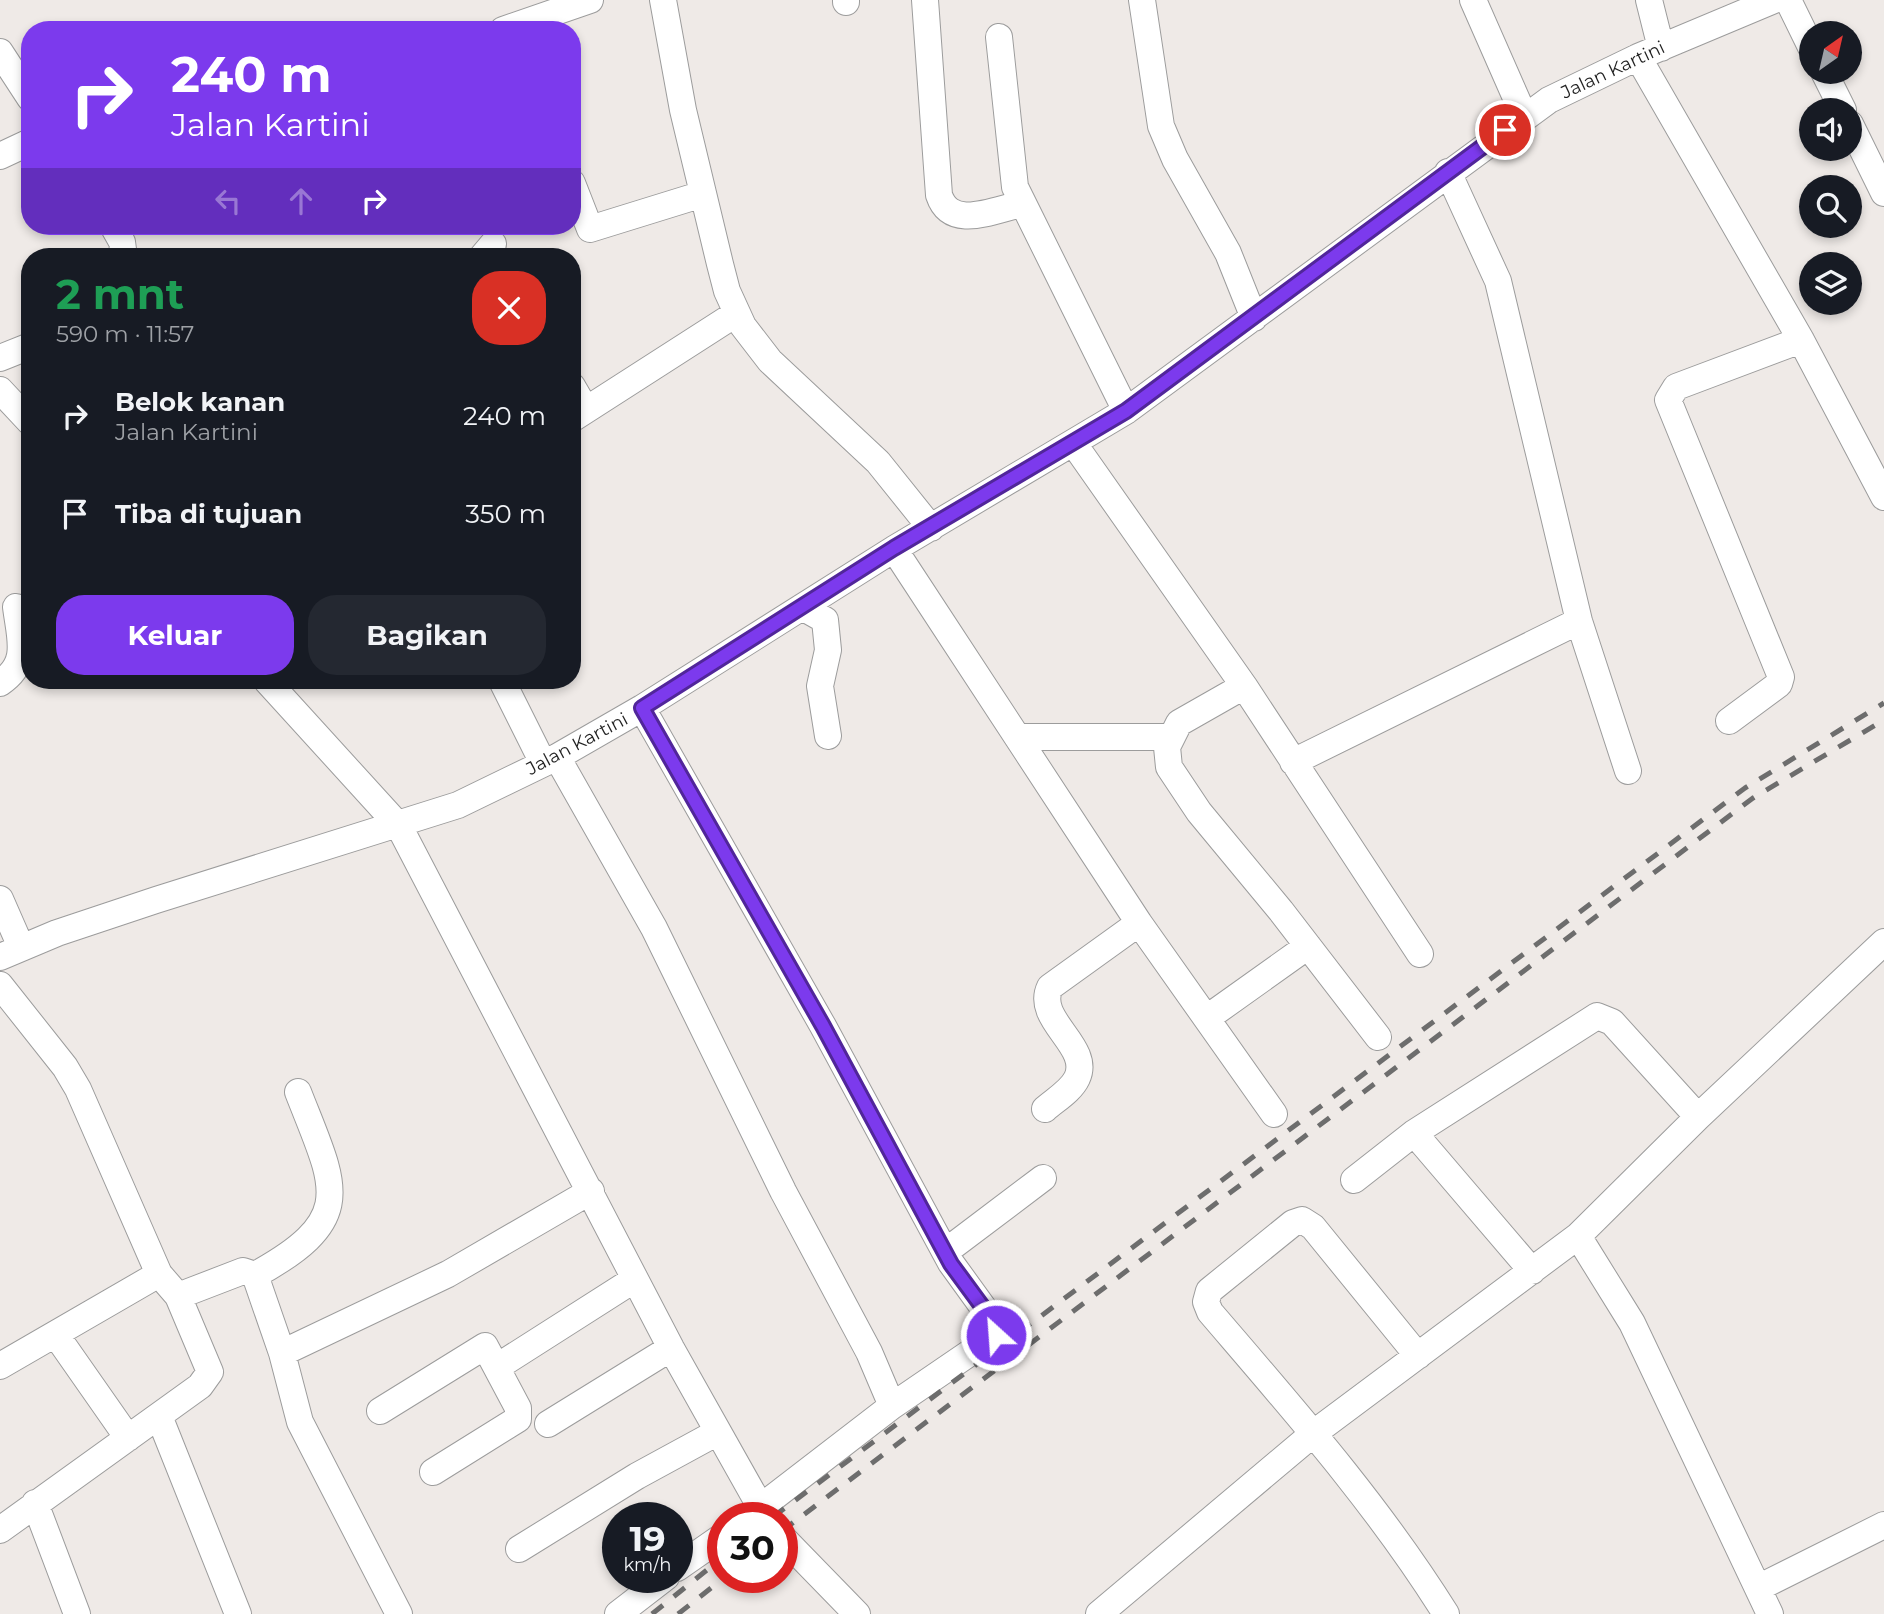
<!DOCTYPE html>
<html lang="id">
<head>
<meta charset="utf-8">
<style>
	:root { --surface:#171b24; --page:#242831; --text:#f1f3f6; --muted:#9ea1a6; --accent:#7c3aed }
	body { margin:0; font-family:Montserrat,sans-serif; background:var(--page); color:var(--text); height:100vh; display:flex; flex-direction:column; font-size:26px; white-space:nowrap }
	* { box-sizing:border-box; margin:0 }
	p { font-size:23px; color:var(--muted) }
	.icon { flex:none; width:38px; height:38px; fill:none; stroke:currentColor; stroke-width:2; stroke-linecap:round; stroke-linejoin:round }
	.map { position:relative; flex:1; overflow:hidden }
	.panel { position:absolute; left:21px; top:248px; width:560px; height:441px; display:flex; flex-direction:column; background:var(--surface); border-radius:28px; box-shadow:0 4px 10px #0003 }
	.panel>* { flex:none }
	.hud { position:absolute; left:21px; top:21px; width:560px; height:214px; border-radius:28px; box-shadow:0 4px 10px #0003; background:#7c3aed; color:#fff; overflow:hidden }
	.needle { width:46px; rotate:34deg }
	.fabs { position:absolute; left:1799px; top:21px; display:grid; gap:14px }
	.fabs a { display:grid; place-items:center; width:63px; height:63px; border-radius:50%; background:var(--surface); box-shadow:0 4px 10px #0003; font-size:35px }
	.speed { position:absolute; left:602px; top:1502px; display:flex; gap:14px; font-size:35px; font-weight:700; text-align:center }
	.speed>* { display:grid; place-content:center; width:91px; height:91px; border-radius:50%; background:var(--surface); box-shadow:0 4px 10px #0003; line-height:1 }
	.speed small { font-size:18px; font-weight:400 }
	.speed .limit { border:10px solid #d22; background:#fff; color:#111 }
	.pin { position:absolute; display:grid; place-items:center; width:60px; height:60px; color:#fff; margin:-30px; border:4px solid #fff; border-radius:50%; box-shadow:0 2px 7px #0007 }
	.me { position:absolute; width:77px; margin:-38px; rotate:334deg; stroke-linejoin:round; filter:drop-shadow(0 0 5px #0008) }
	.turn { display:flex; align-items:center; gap:24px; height:147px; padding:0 35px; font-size:32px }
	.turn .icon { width:91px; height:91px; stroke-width:2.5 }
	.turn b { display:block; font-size:49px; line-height:60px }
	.lanes { display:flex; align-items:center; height:66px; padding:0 35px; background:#0003; justify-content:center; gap:35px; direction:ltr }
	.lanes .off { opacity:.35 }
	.round { display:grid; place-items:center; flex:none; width:74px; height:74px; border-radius:28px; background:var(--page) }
	.overview { display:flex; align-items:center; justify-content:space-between; height:119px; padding:0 35px }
	h1 { font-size:42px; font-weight:700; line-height:52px; color:#1e9e55 }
	.cta { display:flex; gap:14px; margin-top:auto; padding:14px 35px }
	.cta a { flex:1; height:80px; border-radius:28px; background:var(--accent); color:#fff; font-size:28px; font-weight:700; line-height:80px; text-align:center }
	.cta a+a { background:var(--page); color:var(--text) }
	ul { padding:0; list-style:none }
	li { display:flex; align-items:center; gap:21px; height:98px; padding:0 35px }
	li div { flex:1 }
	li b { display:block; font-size:26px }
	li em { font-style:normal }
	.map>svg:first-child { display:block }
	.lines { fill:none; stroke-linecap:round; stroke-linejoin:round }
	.minor-casing { stroke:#9c9c9c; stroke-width:28 }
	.minor { stroke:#fff; stroke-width:26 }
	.rail { stroke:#6d6d6d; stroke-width:5; stroke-dasharray:14 14; stroke-linecap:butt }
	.route-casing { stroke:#51269a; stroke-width:18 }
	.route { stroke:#7c3aed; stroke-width:12 }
	.labels { text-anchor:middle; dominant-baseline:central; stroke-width:5; stroke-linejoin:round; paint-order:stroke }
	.street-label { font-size:18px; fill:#1f1f1f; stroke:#fff }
</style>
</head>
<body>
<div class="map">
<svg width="1884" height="1614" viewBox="0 0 1884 1614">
	<rect width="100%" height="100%" fill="#efeae7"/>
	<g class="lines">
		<defs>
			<path id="minor" d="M 663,0 L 683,110 L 720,264 L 727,291 L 743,326 L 770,361 L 878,462 L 931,528
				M 846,0 L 846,2
				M 925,0 L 939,195 C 951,231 993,210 1022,204
				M 1142,0 L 1161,126 L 1175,159 L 1228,253 L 1254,318
				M 1473,0 L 1524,116
				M 1649,0 L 1661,48
				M 1788,0 L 1811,47
				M 503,30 L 590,0
				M 999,37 L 1015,187 L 1126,411
				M 0,52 L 30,98
				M 1638,57 L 1801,340 L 1884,497
				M 1824,72 L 1843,110
				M 1850,124 L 1884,193
				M 0,156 L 30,142
				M 1448,172 L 1498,281 L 1579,621 L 1628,771
				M 572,183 L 590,229 L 703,194
				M 113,226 L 122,242 L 124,257
				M 482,257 L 493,244
				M 0,358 L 30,346
				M 572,386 L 586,410
				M 0,390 L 30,422
				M 572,419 L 737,313
				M 1074,444 L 1244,686 L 1420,954
				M 894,549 L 1139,923 L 1274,1114
				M 802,607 L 825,620 L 828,650 L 820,686 L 828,736
				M 267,681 L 399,826 L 671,1348 L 766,1517
				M 502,681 L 543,763
				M 0,683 C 30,663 20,639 16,607
				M 1244,686 L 1179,723 L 1167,747 L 1169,767 L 1199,812 L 1281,911 L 1378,1037
				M 642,708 L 823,1026 L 951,1263 L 998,1328 L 996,1335 L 892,1406 L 748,1517
				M 1729,721 L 1779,684 L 1781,677 L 1668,400 L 1676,387 L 1801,340
				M 1019,737 L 1170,737
				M 557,757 L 654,928 L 783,1191 L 869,1352 L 892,1406
				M 1293,762 L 1579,621
				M 0,899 L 21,947
				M 0,957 L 57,933 L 156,900 L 458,805 L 557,757 L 642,708 L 894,549 L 1126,411 L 1549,100 L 1638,57 L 1774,0
				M 0,985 L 65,1067 L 78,1089 L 159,1274 L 178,1296 L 210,1372 L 200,1386 L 0,1530
				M 1207,1018 L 1308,946
				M 1045,1109 C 1055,1100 1071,1091 1077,1078 C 1092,1046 1034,1020 1050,987 L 1139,923
				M 1414,1133 L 1532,1271
				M 1354,1180 L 1414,1133 L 1597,1016 L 1612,1022 L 1698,1117
				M 1578,1236 L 1632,1323 L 1770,1614
				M 945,1252 L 1043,1178
				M 255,1275 C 359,1218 335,1187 298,1092
				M 178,1296 L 243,1271 L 255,1275 L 282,1353 L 300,1422 L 399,1614
				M 56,1335 L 128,1438
				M 282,1353 L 448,1274 L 591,1191
				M 1418,1356 L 1313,1227 L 1302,1220 L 1293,1223 L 1209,1291 L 1206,1302 L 1210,1312 C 1293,1409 1378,1505 1446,1614
				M 0,1366 L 159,1274
				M 497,1367 L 635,1279
				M 380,1411 L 485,1346 L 518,1408 L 518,1419 L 433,1472
				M 159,1416 L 238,1614
				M 548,1424 L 671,1348
				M 35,1503 L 77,1614
				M 782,1537 L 857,1614
				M 519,1549 L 637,1476 L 716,1433
				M 677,1568 L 723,1536
				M 1758,1588 L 1884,1525
				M 618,1614 L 666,1577
				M 1099,1614 L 1314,1433 L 1578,1236 L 1698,1117 L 1884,942"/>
		</defs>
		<!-- minor casing -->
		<use href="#minor" class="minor-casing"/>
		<!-- minor -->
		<use href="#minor" class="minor"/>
		<!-- rail -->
		<path class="rail" d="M 773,1517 L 1745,788 L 1884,703
			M 782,1531 L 1753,798 L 1884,720
			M 652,1614 L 723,1557
			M 678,1614 L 725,1577"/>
	</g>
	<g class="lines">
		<defs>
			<path id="route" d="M 996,1335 L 998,1328 L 951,1264 L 823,1026 L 642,708 L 894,548 L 1126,411 L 1505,130"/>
		</defs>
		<!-- route casing -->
		<use href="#route" class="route-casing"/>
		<!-- route -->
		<use href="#route" class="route"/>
	</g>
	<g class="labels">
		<!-- street labels -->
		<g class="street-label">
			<text transform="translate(1613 70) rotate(-25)">Jalan Kartini</text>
			<text transform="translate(577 744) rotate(-28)">Jalan Kartini</text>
		</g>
	</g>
</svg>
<div class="fabs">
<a><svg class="needle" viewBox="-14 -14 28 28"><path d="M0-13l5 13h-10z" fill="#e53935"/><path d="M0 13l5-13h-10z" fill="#9ea1a6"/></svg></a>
<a><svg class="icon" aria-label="sound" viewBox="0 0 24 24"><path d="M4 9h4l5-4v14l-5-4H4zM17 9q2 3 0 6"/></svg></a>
<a><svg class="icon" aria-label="search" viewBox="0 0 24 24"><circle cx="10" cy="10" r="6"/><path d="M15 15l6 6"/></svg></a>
<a><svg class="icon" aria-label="layers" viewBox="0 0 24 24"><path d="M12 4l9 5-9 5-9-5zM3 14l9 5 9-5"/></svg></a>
</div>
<div class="speed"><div>19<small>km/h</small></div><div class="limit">30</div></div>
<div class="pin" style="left:1505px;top:130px;background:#d93025"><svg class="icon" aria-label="arrive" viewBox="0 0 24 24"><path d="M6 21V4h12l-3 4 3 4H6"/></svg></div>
<svg class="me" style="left:996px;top:1335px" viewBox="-20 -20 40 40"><circle r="17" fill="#7c3aed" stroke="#fff" stroke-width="3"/><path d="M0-11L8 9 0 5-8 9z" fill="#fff"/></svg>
<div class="hud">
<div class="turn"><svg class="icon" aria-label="right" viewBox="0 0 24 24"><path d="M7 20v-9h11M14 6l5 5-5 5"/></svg><div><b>240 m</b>Jalan Kartini</div></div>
<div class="lanes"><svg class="icon off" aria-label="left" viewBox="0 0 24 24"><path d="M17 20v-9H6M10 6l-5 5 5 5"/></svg><svg class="icon off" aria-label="ahead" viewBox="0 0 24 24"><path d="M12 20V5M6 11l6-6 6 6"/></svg><svg class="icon" aria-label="right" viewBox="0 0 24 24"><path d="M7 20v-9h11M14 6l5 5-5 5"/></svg></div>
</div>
<section class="panel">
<div class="overview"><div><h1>2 mnt</h1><p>590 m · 11:57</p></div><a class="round" style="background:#d93025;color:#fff"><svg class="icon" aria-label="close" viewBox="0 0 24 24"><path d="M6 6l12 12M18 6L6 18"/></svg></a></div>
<ul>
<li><svg class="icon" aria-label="right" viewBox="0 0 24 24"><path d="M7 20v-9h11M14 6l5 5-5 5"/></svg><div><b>Belok kanan</b><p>Jalan Kartini</p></div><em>240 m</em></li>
<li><svg class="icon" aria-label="arrive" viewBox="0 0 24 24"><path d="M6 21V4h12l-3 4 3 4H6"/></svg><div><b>Tiba di tujuan</b></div><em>350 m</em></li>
</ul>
<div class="cta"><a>Keluar</a><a>Bagikan</a></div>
</section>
</div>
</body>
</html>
